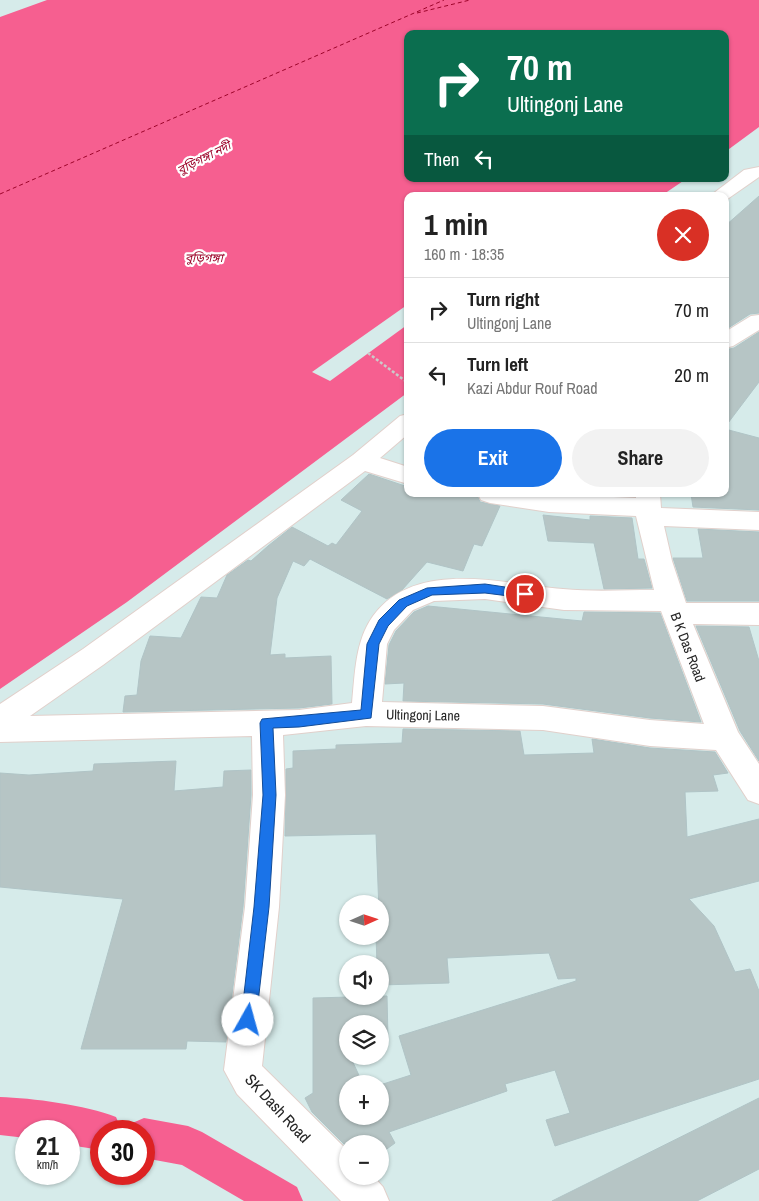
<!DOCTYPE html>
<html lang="en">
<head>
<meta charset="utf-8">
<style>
	:root { --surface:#fff; --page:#f2f2f2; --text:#222; --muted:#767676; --line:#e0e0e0; --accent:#1a73e8 }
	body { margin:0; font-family:"Archivo Narrow","Noto Sans Bengali",sans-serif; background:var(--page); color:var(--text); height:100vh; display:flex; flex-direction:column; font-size:19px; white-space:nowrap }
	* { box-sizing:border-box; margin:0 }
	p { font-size:16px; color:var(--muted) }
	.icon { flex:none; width:28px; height:28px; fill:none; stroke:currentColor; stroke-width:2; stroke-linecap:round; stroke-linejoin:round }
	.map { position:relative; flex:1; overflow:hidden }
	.side { position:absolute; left:404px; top:192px; width:325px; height:305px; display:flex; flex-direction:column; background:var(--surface); border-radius:10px; box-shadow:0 1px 4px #0004 }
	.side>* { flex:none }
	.banner { position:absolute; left:404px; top:30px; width:325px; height:152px; border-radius:10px; box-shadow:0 1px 4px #0004; background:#0b6e4f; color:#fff; overflow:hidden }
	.needle { width:32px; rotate:87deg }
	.controls { position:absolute; left:339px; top:895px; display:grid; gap:10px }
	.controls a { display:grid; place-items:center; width:50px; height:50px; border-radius:50%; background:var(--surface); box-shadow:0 1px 4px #0004; font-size:25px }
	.speed { position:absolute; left:15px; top:1120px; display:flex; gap:10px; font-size:25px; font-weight:700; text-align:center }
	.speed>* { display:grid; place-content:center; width:65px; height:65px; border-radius:50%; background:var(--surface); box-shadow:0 1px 4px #0004; line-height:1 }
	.speed small { font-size:12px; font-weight:400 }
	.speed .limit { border:8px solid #d22; background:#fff; color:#111 }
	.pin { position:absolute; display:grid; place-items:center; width:42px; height:42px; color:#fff; margin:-21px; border:2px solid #fff; border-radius:50%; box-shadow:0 1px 5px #0007 }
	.me { position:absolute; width:55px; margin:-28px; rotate:7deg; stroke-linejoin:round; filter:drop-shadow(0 0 4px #0008) }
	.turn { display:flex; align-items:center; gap:18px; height:105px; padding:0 20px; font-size:22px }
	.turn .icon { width:65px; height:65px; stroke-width:2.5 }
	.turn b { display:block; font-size:35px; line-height:42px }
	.then { display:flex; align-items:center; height:48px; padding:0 20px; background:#0003; gap:10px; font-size:19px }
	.round { display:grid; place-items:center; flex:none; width:52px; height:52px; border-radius:26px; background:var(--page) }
	.headline { display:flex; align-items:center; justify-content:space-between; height:85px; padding:0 20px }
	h1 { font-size:30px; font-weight:800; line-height:38px }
	.primary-button { display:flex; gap:10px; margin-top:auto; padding:10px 20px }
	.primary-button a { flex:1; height:58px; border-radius:30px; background:var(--accent); color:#fff; font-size:20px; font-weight:800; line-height:58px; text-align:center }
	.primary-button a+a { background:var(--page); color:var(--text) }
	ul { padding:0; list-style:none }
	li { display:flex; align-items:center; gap:15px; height:65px; padding:0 20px; border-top:1px solid var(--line) }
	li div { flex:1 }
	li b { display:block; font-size:19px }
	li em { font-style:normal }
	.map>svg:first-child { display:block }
	.water { fill:#f65f90 }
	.pier { fill:#d6ebea }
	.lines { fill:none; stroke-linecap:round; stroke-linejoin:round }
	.canal { fill:#f65f90; fill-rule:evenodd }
	.ferry { stroke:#9d042a; stroke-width:1; stroke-dasharray:4 3; stroke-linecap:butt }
	.building { fill:#b6c5c5; stroke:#b0c4c6 }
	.minor-casing { stroke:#e1d0cb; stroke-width:2 }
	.path { stroke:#cbcbcb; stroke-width:2.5; stroke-dasharray:3 2; stroke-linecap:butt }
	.minor { fill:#fff; fill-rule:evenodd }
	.route { fill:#1a73e8; stroke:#114b97 }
	.labels { text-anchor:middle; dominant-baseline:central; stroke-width:4.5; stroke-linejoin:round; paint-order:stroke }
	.far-water-label { font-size:12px; font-style:italic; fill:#9d042a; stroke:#fff }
	.street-label { font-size:14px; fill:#262626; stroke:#fff }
	.near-street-label { font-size:16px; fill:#262626; stroke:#fff }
</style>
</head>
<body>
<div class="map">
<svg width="759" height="1201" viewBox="0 0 759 1201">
	<rect width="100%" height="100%" fill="#d6ebea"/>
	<!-- water -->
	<path class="water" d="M 47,0 L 759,0 L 759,127 L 725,152 L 725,34 L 408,34 L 408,179 L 686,179 L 661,196 L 408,196 L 407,393 L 127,602 L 0,689 L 0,17 Z"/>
	<!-- pier -->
	<path class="pier" d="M 407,305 L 407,325 L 330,381 L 312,372 Z"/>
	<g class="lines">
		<!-- canal -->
		<path class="canal" d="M 0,1097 C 32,1098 86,1105 116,1117 L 122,1131 L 101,1131 L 101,1150 L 69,1145 L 69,1131 L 26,1131 L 26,1138 L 0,1135 Z
			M 144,1118 L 188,1126 L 202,1132 L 297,1187 L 303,1201 L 244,1201 L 182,1165 L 144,1158 L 144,1131 L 127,1131 L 130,1124 Z"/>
		<!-- ferry -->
		<path class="ferry" d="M 417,13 L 470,0
			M 0,194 L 444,0"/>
	</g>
	<!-- building -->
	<path class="building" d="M 759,196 L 759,313 L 750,314 L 725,330 L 725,226 Z
		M 759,332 L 759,382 L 725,427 L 725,350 L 734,348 Z
		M 725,429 L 759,438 L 759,510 L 693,507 L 691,494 L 725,494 Z
		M 369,474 L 408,487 L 408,494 L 464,494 L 478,497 L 480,502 L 500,506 L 482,546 L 474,544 L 463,571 L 427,562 L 402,590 L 387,599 L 310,559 L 304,566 L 293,561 L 277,598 L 270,655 L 285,654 L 285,658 L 331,656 L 332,704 L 299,708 L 123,712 L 125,696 L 137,695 L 141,661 L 150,636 L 181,638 L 201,597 L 217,598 L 227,575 L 248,560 L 251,561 L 268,546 L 292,527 L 328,546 L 332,543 L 336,545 L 362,511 L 341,500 Z
		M 543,515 L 590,520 L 590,516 L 632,518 L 638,559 L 644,559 L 652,588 L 604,589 L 594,543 L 548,541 Z
		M 698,529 L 759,532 L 759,601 L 687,601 L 673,558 L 703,558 Z
		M 428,606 L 582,621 L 584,612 L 660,613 L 701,722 L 650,718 L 543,704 L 403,701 L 404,683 L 385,684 L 389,645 L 396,631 L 414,612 Z
		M 696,626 L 749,627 L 759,661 L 759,761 L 740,731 Z
		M 403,729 L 520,731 L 524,755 L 594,753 L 592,739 L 650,748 L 715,752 L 728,773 L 713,775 L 718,791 L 685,792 L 687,837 L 759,819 L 759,881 L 689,899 L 714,926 L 735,972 L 750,969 L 759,991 L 759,1079 L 555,1146 L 546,1120 L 570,1113 L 555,1070 L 505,1084 L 507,1091 L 389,1132 L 395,1143 L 380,1154 L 380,1144 L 348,1144 L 348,1148 L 312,1112 L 305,1098 L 313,1093 L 313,998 L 387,996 L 388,1038 L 380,1039 L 380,1024 L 348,1024 L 348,1040 L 341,1040 L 348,1056 L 350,1056 L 363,1084 L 348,1084 L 348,1116 L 380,1116 L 380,1085 L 411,1075 L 399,1036 L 576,981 L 576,978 L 558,979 L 549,953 L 447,958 L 449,983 L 380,985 L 380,964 L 377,964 L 376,936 L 380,936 L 376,834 L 285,836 L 286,769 L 293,768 L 293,751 L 336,749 L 336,745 L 402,743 Z
		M 176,761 L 174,791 L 223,787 L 224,771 L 251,770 L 251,795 L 243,907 L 226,1042 L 187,1041 L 186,1049 L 81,1049 L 123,899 L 0,887 L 0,773 L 29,775 L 93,771 L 94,764 Z
		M 759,1098 L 759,1169 L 697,1201 L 552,1201 Z"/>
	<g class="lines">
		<defs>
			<path id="minor" d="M 759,167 L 759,177 L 726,200 L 725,196 L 710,196 L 744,170 Z
				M 759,315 L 759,330 L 733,346 L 725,348 L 725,332 L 751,316 Z
				M 408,414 L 408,434 L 380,458 L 408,467 L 408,484 L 365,471 L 103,665 L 30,716 L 299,710 L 352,703 C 355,674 355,641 373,616 C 416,558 504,584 563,589 C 593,592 624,590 654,590 L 636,516 L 549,512 L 490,503 L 481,500 L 478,494 L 546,494 L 636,498 L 636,494 L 660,494 L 661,508 L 759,512 L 759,530 L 664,526 L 672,561 L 686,603 L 759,603 L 759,625 L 693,624 L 738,732 L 759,764 L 759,804 L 748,800 L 716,750 L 650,746 L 543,730 L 366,726 L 283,735 L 285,795 L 279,907 L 262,1066 L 348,1151 L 348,1176 L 373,1176 L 383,1187 L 389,1201 L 341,1201 L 237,1094 L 224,1070 L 245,907 L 253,795 L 252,736 L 0,742 L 0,704 L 83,649 L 353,455 L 400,416 ZM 485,599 L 564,610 L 661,611 L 704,724 L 650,720 L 543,706 L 382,702 L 387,644 L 394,630 L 413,610 L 434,601 Z"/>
		</defs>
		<!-- minor casing -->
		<use href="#minor" class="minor-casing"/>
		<!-- path -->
		<path class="path" d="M 368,353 L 408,383"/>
		<!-- minor -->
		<use href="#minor" class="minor"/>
	</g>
	<!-- route -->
	<path class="route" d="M 485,584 L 525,590 L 530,594 L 525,598 L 485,593 L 432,595 L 407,606 L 388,626 L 379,644 L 371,718 L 299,727 L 273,728 L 276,795 L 269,907 L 256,1020 L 253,1025 L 248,1027 L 243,1025 L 241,1020 L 254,907 L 263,795 L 260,723 L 262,719 L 361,710 L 367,644 L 379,620 L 399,600 L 427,588 Z"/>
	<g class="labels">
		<!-- far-water labels -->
		<g class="far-water-label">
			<text transform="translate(204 158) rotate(-27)">বুড়িগঙ্গা নদী</text>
			<text x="204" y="258">বুড়িগঙ্গা</text>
		</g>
		<!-- street labels -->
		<g class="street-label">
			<text transform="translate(688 647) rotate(69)">B K Das Road</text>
			<text transform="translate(423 715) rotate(1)">Ultingonj Lane</text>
		</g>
		<!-- near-street labels -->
		<g class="near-street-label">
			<text transform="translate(278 1108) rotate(47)">SK Dash Road</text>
		</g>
	</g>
</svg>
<div class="controls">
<a><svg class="needle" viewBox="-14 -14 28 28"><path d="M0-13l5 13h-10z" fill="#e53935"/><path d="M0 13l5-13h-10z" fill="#767676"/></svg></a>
<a><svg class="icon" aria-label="sound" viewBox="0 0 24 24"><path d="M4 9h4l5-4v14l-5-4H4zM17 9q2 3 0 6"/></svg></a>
<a><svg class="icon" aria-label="layers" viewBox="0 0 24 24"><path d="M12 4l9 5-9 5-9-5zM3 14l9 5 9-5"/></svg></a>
<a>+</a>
<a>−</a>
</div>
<div class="speed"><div>21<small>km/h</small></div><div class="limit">30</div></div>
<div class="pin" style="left:525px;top:594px;background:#d93025"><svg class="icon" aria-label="arrive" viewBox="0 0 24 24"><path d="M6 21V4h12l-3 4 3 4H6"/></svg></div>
<svg class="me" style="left:248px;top:1020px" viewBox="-20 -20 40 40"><circle r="19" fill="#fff"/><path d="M0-13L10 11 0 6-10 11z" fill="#1a73e8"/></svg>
<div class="banner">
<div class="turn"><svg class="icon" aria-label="right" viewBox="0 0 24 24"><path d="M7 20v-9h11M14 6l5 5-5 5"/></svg><div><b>70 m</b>Ultingonj Lane</div></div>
<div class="then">Then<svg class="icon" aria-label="left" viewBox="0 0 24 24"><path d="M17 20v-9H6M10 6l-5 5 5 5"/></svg></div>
</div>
<section class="side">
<div class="headline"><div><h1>1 min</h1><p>160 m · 18:35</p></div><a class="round" style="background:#d93025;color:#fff"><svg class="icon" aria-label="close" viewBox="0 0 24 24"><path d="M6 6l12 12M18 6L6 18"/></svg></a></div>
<ul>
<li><svg class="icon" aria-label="right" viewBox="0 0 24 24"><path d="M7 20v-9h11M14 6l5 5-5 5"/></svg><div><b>Turn right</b><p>Ultingonj Lane</p></div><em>70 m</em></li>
<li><svg class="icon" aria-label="left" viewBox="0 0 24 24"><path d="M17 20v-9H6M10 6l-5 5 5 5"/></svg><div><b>Turn left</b><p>Kazi Abdur Rouf Road</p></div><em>20 m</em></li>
</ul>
<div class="primary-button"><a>Exit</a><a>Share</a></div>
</section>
</div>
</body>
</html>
